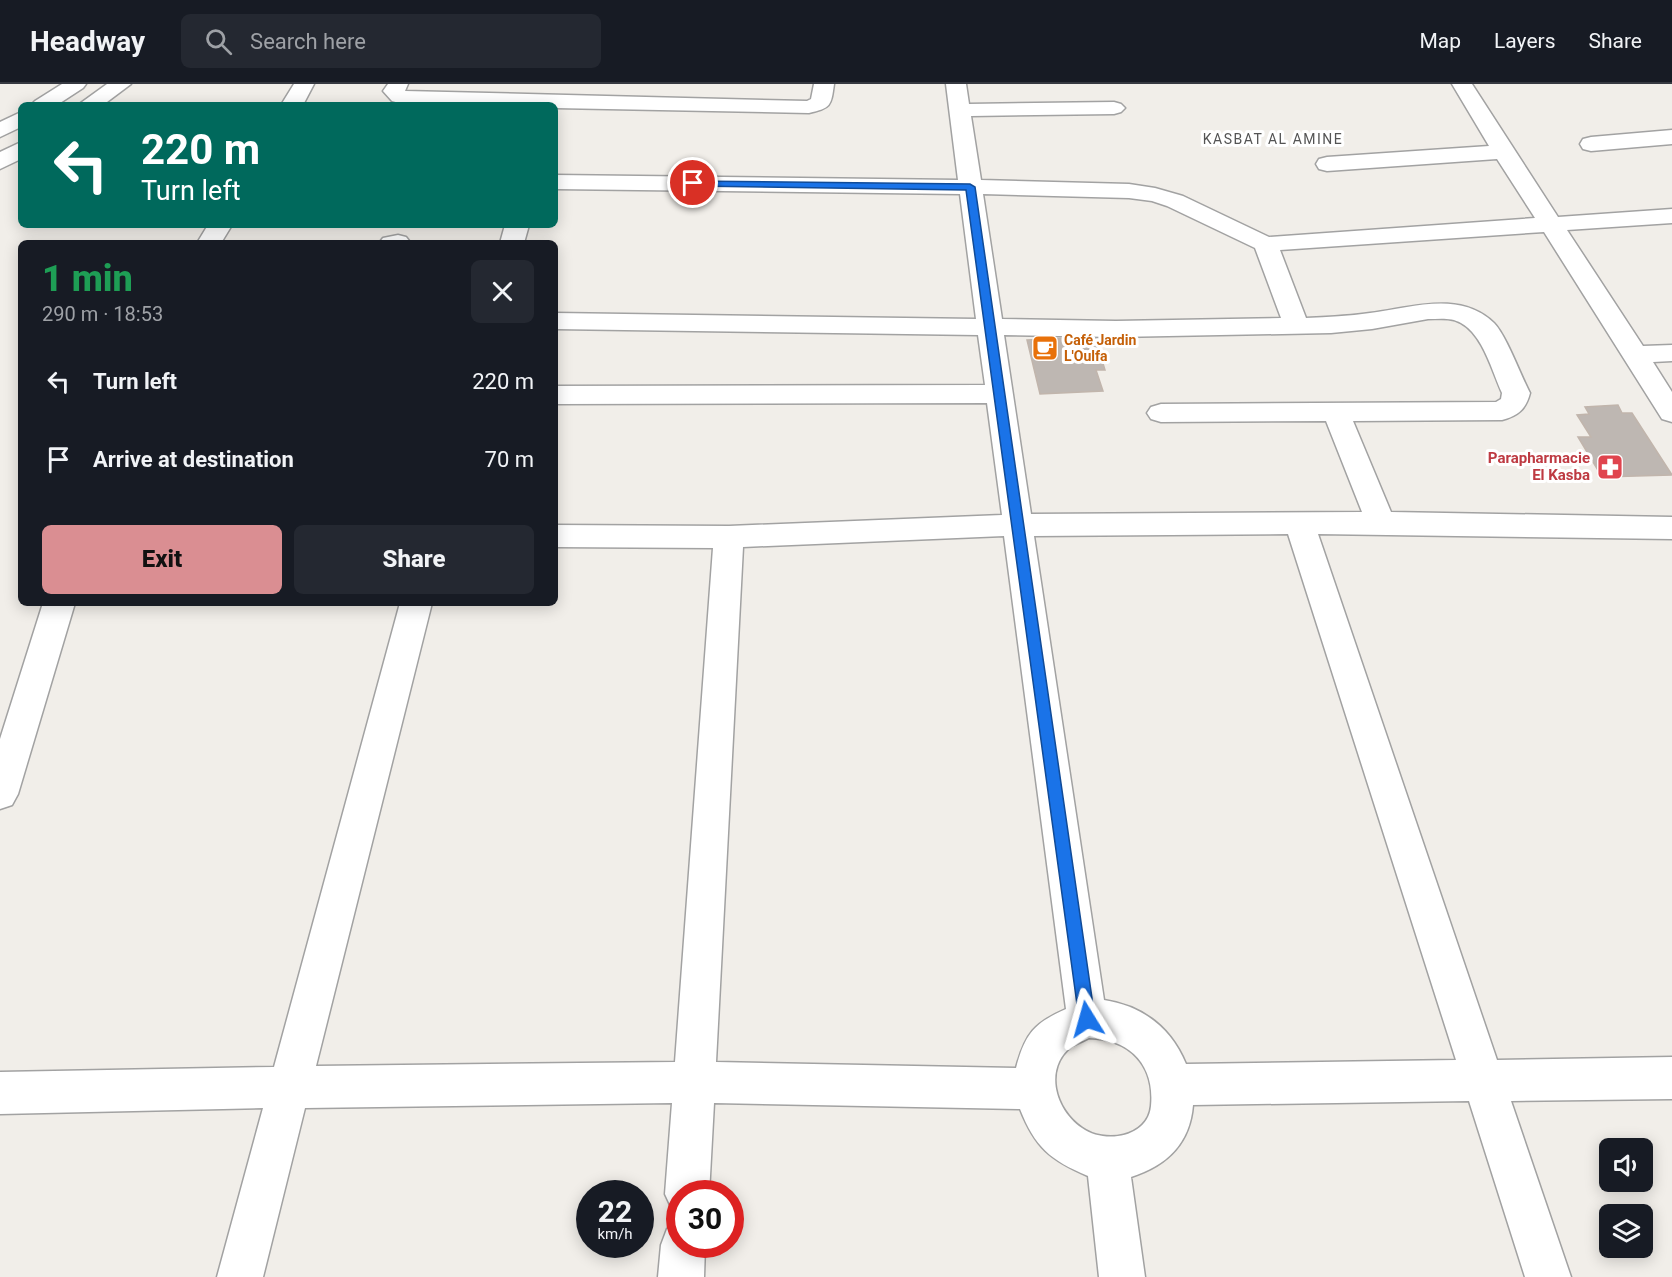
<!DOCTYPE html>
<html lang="en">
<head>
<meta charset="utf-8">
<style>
	:root { --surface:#171b24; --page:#242831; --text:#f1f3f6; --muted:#9ea1a6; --line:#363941; --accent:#da8e92 }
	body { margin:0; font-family:Roboto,sans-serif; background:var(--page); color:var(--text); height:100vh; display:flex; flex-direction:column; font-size:22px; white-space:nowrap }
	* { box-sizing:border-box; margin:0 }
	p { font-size:20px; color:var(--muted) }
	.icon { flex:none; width:33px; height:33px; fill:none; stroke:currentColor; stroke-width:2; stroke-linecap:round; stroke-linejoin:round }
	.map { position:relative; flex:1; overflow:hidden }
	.details { position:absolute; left:18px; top:156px; width:540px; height:366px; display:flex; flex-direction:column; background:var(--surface); border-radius:9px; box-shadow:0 3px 15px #0003 }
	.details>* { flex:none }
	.banner { position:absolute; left:18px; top:18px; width:540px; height:126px; border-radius:9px; box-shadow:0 3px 15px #0003; background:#00695c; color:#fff; overflow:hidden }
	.controls { position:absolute; left:1599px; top:1054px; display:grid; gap:12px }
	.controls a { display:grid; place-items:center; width:54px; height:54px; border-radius:9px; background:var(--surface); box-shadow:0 3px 15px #0003; font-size:30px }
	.speed { position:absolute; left:576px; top:1096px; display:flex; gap:12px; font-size:30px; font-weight:700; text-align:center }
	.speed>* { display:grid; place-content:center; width:78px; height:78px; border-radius:50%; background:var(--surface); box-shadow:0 3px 15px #0003; line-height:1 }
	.speed small { font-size:15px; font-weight:400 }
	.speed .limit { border:9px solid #d22; background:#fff; color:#111 }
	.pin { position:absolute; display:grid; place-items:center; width:51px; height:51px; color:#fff; margin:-26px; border:3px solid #fff; border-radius:50%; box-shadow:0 2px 6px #0007 }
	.me { position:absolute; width:66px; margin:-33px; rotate:352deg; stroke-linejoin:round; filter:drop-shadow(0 0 4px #0008) }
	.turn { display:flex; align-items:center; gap:21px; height:126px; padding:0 24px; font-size:27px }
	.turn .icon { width:78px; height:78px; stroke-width:2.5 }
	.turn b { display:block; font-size:42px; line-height:51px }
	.round { display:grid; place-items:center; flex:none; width:63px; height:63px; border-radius:9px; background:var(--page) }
	.overview { display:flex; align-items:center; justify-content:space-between; height:102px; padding:0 24px }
	h1 { font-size:36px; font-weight:800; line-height:45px; color:#1e9e55 }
	.action { display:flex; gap:12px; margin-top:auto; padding:12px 24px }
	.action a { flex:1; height:69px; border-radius:9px; background:var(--accent); color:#111; font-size:24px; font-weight:800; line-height:69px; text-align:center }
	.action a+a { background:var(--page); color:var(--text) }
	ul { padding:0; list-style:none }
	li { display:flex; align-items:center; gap:18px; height:78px; padding:0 24px }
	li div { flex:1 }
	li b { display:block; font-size:22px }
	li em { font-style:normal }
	header { display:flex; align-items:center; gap:36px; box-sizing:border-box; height:84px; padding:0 30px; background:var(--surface); border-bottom:2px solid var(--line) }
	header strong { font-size:28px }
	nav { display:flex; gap:33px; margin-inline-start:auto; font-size:21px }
	.search { width:420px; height:54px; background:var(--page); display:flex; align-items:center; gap:15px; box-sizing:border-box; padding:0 21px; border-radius:9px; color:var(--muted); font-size:22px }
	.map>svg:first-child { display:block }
	.building { fill:#beb7b2; stroke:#c1b5ac; stroke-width:1.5 }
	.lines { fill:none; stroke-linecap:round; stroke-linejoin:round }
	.minor-casing { stroke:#a2a2a2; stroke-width:3 }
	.minor { fill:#fff; fill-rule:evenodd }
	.route { fill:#1a73e8; stroke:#114b97; stroke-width:1.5 }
	.labels { text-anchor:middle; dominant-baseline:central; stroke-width:6; stroke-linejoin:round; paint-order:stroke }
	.far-neighbourhood-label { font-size:14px; letter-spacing:1.5px; fill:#545454; stroke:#fff }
	.far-food-label { font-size:14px; font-weight:bold; fill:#c56008; stroke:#fff; text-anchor:start }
	.health-label { font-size:15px; font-weight:bold; fill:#be3a42; stroke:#fff; text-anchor:end }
</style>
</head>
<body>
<header>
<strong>Headway</strong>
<div class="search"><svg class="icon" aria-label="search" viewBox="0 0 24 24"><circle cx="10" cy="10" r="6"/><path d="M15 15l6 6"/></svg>Search here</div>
<nav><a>Map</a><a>Layers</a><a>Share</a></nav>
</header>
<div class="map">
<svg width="1672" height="1193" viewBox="0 0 1672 1193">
	<rect width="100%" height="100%" fill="#f1eee9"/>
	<!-- building -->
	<path class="building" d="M 1095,253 L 1105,286 L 1096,286 L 1103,307 L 1040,310 L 1027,256 Z
		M 1618,321 L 1622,329 L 1632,329 L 1672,391 L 1602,393 L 1578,353 L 1591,353 L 1577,331 L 1589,330 L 1585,323 Z"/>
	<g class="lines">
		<defs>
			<path id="minor" d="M 62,0 L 86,0 L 83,4 L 57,21 L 31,21 L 35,17 Z
				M 107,0 L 131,0 L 103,21 L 78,21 Z
				M 294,0 L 314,0 L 303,21 L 281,21 Z
				M 388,0 L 408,0 L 405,7 L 807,17 L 811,15 L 814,0 L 834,0 C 831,22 831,24 809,29 L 555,24 L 555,21 L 399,19 L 392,17 L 383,7 Z
				M 946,0 L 966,0 L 969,20 L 1114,18 L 1121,20 L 1125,24 L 1121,28 L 1114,30 L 971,32 L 981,96 L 1129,100 L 1155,104 L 1183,112 L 1269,153 L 1535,134 L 1497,75 L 1327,87 L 1319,85 L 1316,80 L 1319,75 L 1327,73 L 1489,62 L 1452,0 L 1472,0 L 1558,133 L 1672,125 L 1672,139 L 1567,146 L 1643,262 L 1672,261 L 1672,277 L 1653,278 L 1672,308 L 1672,338 L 1662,335 L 1544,148 L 1280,166 L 1306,234 C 1328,233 1349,232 1370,229 C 1412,224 1459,206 1494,239 C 1506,251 1521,292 1530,309 C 1526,325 1518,332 1502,336 L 1353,337 L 1391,428 L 1672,433 L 1672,455 L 1318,450 L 1497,976 L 1672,973 L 1672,1015 L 1511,1017 L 1571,1193 L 1525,1193 L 1469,1017 L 1193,1021 C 1190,1060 1166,1082 1131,1093 L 1145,1193 L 1099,1193 L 1088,1092 C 1050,1076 1035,1063 1020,1025 L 714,1019 L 709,1110 L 680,1110 L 680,1129 L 672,1125 L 665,1110 L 672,1019 L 305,1024 L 263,1193 L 217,1193 L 263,1024 L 0,1030 L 0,988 L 274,983 L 400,519 L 432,519 L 316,982 L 675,978 L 713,464 L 555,463 L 555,441 L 729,442 L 1002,431 L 987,319 L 555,320 L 555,302 L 985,301 L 978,251 L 555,245 L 555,229 L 976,235 L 960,110 L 555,105 L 555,91 L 958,96 ZM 983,110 L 1129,114 L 1152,117 L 1167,122 L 1255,164 L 1281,234 L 1116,237 L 1002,235 ZM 1428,235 C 1439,235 1451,233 1461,239 C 1483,251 1492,287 1502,309 L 1501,315 L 1496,318 L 1161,320 L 1151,323 L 1147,329 L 1151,335 L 1161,338 L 1326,337 L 1362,428 L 1031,430 L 1004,251 L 1116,253 L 1331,249 L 1372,245 ZM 1288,450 L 1456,976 L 1186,980 C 1171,944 1143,922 1104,916 L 1034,452 ZM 1004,452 L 1066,925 C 1034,939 1025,950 1016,984 L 716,978 L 743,463 ZM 1089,954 C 1129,955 1155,980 1151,1022 C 1148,1054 1104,1060 1082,1044 C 1055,1026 1043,984 1072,962 C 1077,959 1084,957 1089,954 Z
				M 21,28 L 21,43 L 0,53 L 0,38 Z
				M 1672,46 L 1672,60 L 1591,67 L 1583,65 L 1580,60 L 1583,55 L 1591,53 Z
				M 21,58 L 21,75 L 0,85 L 0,68 Z
				M 208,141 L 232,141 L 221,159 L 197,159 Z
				M 505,141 L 529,141 L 524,159 L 500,159 Z
				M 398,151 L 406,153 L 410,158 L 379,159 L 383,154 Z
				M 43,519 L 75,519 L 18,710 L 12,721 L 0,725 L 0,655 Z
				M 680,1140 L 680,1161 L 705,1161 L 704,1193 L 658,1193 L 661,1161 L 667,1145 Z"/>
		</defs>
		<!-- minor casing -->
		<use href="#minor" class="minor-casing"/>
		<!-- minor -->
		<use href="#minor" class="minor"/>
	</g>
	<!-- route -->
	<path class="route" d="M 690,97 L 970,100 L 975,103 L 1095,935 L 1093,940 L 1087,943 L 1081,940 L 1079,935 L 966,106 L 693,102 L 690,101 Z"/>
	<!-- icons -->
	<defs>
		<symbol id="cafe-square" viewBox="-11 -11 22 22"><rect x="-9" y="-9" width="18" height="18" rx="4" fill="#e8710a" stroke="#fff"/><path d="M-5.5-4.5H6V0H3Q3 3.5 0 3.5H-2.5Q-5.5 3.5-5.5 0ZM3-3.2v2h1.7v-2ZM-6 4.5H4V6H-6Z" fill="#fff"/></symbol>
		<symbol id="pharmacy-square" viewBox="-11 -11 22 22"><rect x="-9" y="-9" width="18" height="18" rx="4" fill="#e0444e" stroke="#fff"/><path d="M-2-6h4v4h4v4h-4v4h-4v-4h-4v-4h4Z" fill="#fff"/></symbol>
	</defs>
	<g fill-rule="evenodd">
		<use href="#cafe-square" x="1030" y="249" width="30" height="30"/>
		<use href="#pharmacy-square" x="1595" y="368" width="30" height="30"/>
	</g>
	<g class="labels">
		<!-- far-neighbourhood labels -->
		<g class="far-neighbourhood-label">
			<text x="1273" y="55">KASBAT AL AMINE</text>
		</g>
		<!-- far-food labels -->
		<g class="far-food-label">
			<text x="1064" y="256">Café Jardin<tspan x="1064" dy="16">L'Oulfa</tspan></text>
		</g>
		<!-- health labels -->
		<g class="health-label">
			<text x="1590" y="374">Parapharmacie<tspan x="1590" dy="17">El Kasba</tspan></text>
		</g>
	</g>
</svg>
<div class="controls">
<a><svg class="icon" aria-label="sound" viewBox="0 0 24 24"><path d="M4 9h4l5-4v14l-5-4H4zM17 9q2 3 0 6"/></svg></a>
<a><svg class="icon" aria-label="layers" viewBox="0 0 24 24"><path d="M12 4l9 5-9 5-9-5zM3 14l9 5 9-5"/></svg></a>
</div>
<div class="speed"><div>22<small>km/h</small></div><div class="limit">30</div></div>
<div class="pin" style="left:693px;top:99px;background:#d93025"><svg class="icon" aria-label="arrive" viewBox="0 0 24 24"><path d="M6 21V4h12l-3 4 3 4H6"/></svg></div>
<svg class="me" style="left:1087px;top:935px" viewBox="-20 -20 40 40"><path d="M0-17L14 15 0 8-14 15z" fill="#1a73e8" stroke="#fff" stroke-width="4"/></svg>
<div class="banner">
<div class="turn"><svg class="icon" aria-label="left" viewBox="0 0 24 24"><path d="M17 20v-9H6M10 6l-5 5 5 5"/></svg><div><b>220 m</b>Turn left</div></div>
</div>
<section class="details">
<div class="overview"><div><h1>1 min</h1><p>290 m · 18:53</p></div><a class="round"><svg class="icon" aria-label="close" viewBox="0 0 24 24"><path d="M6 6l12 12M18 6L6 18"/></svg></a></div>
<ul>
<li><svg class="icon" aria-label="left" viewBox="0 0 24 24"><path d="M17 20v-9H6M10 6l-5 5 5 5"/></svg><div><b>Turn left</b></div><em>220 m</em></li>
<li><svg class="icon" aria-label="arrive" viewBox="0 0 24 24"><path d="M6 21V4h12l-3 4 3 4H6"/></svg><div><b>Arrive at destination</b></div><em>70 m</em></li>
</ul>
<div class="action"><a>Exit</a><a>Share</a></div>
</section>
</div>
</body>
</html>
